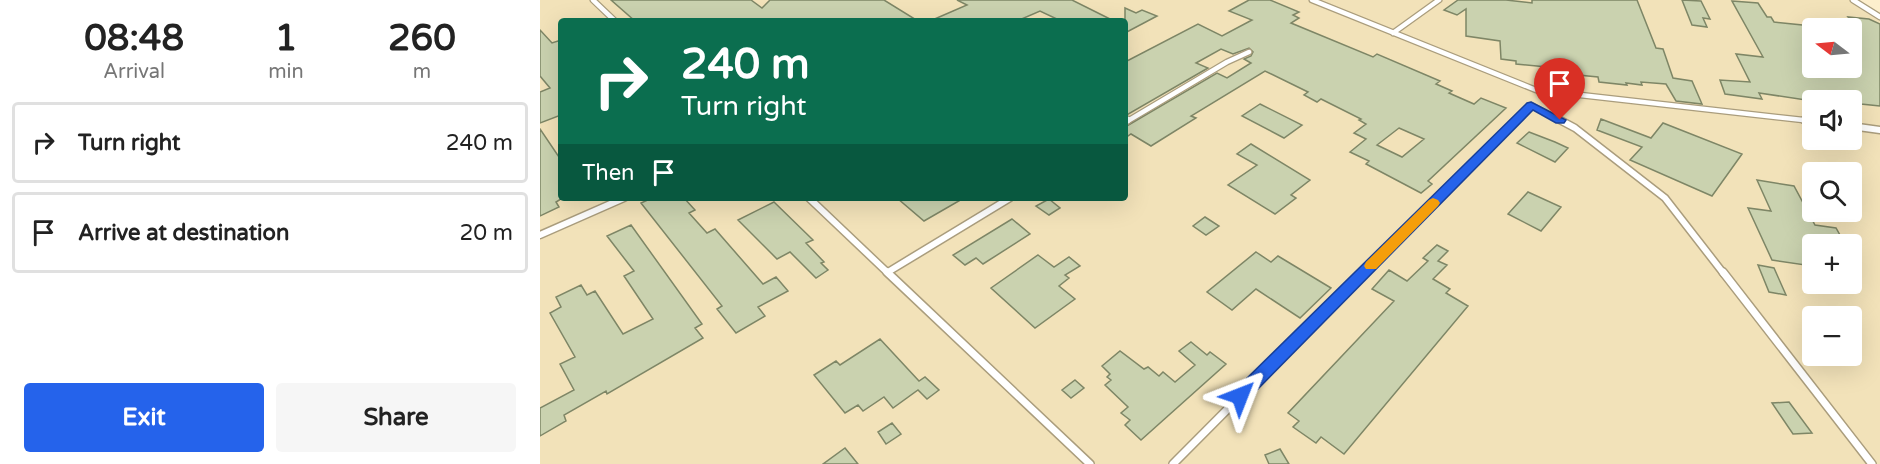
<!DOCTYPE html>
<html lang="en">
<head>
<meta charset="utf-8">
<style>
	:root { --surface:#fff; --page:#f6f6f6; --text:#222; --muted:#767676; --line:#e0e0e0; --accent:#2563eb }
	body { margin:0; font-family:"Varela Round",sans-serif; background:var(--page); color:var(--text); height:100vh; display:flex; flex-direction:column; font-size:22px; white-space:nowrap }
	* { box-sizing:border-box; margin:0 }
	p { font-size:20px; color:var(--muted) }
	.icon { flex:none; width:33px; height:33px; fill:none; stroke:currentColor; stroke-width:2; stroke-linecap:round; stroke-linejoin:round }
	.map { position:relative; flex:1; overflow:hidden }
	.drawer { display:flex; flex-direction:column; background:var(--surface); width:540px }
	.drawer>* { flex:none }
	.hud { position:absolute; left:18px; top:18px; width:570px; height:183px; border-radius:6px; box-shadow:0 6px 24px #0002; background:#0b6e4f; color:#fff; overflow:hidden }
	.needle { width:39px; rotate:286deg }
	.controls { position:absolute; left:1262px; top:18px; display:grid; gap:12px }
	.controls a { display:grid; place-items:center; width:60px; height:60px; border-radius:6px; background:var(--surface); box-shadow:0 6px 24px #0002; font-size:30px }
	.pin { position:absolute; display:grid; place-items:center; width:51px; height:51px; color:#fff; margin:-62px -26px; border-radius:50% 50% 50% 0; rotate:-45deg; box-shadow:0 0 6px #0007 }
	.pin .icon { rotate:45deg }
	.me { position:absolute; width:66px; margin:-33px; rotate:45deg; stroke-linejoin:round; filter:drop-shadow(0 0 4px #0008) }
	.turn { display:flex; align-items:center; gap:21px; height:126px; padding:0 24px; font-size:27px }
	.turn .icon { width:78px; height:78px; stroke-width:2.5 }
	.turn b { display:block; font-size:42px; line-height:51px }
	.then { display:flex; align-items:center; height:57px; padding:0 24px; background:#0003; gap:12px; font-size:22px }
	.eta { display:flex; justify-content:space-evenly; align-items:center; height:102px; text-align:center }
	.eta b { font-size:36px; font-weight:700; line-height:42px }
	.cta { display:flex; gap:12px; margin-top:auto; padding:12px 24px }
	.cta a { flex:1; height:69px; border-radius:6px; background:var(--accent); color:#fff; font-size:24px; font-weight:700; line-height:69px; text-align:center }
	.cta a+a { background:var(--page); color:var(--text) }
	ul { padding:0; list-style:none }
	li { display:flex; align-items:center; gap:18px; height:81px; margin:0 12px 9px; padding:0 12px; border:3px solid var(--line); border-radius:6px }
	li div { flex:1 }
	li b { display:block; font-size:22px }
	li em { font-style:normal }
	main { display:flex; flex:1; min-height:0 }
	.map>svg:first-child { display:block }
	.built { fill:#f2e2b9; fill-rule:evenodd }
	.building { fill:#cad2af; stroke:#7e8666; stroke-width:1.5; fill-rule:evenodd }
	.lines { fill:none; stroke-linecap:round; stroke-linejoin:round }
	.service-far2-casing { stroke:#aa9d7d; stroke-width:7 }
	.service-far1-casing { stroke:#aa9d7d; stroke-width:9 }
	.service-casing { stroke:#aa9d7d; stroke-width:10 }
	.service-far2 { stroke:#fff; stroke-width:4.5 }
	.service-far1 { stroke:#fff; stroke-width:6 }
	.service { stroke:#fff; stroke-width:7 }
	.route { fill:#2563eb; stroke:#184099; stroke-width:1.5 }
	.slow { fill:#f59e0b }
</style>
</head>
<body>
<main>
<section class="drawer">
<div class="eta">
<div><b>08:48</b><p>Arrival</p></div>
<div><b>1</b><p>min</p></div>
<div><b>260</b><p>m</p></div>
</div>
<ul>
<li><svg class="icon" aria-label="right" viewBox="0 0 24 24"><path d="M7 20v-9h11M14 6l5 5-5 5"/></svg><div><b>Turn right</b></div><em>240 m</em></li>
<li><svg class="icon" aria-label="arrive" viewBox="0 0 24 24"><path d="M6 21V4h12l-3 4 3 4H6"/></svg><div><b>Arrive at destination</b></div><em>20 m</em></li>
</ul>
<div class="cta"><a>Exit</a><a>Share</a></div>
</section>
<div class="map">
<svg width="1340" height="464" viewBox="0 0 1340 464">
	<rect width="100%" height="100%" fill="#fdefcd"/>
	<!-- built -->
	<path class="built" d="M 0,0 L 1319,0 L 1340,13 L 1340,464 L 0,464 ZM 21,21 L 585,21 L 585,198 L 21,198 ZM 1272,28 L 1311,28 L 1311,68 L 1272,68 ZM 1272,100 L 1311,100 L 1311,140 L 1272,140 ZM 1272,172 L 1311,172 L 1311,212 L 1272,212 ZM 1272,244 L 1311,244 L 1311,284 L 1272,284 ZM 1272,316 L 1311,316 L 1311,356 L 1272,356 Z"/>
	<!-- building -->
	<path class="building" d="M 71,0 L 211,0 L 222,8 L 230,0 L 344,0 L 378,21 L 95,21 Z
		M 417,0 L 532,0 L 574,21 L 521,21 L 500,11 L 477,21 L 390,21 L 427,5 Z
		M 709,0 L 730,0 L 759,12 L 753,15 L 759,18 L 751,23 L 833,57 L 837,54 L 900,81 L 896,84 L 912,91 L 909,93 L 934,104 L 941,98 L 966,108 L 888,181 L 892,184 L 881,193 L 826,164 L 829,161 L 810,152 L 826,139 L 814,133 L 826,124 L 819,120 L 821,119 L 781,99 L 777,102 L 764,95 L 768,92 L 725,71 L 651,116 L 656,118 L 611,146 L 591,134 L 585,138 L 585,127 L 677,73 L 687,78 L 711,63 L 704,59 L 711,56 L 713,52 L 709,48 L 693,54 L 681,49 L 656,63 L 668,68 L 585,116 L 585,62 L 658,24 L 682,36 L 712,20 L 689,11 ZM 859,128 L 884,139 L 862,157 L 837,145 Z
		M 918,0 L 966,0 L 992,3 L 992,0 L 1097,0 L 1116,48 L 1123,49 L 1133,78 L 1152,81 L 1162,104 L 1136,101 L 1126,84 L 1101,82 L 1102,85 L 1086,83 L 1087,85 L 1059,82 L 1058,77 L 1028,74 L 1027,69 L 976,64 L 976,61 L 961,59 L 960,41 L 926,36 L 926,9 L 917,15 L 904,10 Z
		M 1142,0 L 1161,1 L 1170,19 L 1163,18 L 1167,27 L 1152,25 Z
		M 1192,1 L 1218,3 L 1227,17 L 1231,17 L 1234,22 L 1272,26 L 1272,68 L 1311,68 L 1311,30 L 1319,31 L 1308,17 L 1329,19 L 1340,24 L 1340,106 L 1321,104 L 1319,100 L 1266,100 L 1219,93 L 1222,99 L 1185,94 L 1180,80 L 1210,82 L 1196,54 L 1223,57 Z
		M 585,8 L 596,13 L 602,10 L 617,16 L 585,33 Z
		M 0,30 L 12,43 L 21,40 L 21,115 L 0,123 L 0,92 L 10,88 L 0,76 Z
		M 720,104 L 762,125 L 744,138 L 702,116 Z
		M 1061,119 L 1111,138 L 1123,123 L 1202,154 L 1172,196 L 1090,160 L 1102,147 L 1057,130 Z
		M 0,129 L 21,160 L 21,199 L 16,202 L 19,207 L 0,216 Z
		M 989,132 L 1015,142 L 1028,148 L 1015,162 L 977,143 Z
		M 711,144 L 770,180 L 751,195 L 756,198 L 735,214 L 688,185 L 717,165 L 697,154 Z
		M 1217,180 L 1254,186 L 1275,225 L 1296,228 L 1305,244 L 1283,241 L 1285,244 L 1272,244 L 1272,266 L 1232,260 L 1208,208 L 1231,211 Z
		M 988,192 L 1021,207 L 1001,231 L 968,214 Z
		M 112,198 L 144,198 L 155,210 L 149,213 L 167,233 L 175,229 L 223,284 L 236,277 L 248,291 L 218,307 L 225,316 L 196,333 L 177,309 L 182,306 L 101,203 Z
		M 357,198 L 424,198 L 384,221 Z
		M 509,199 L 520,208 L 509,215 L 496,206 Z
		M 234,202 L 273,240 L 266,243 L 284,262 L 281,263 L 288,270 L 276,278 L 250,252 L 237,259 L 198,220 Z
		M 665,217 L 679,226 L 666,235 L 653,226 Z
		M 472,219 L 490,234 L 443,264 L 436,258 L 425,265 L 413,255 Z
		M 91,225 L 162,324 L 155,328 L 163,338 L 67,394 L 66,391 L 24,415 L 26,421 L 0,436 L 0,408 L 34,390 L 20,364 L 35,357 L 10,313 L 21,307 L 16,297 L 41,285 L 47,295 L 55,291 L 83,334 L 113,319 L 84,276 L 94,271 L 67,236 Z
		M 897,245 L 908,251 L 898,261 L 907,265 L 893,279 L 910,289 L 906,293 L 928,306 L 804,454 L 781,437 L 776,443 L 753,427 L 759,421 L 748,413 L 854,301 L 832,289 L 849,270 L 867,281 L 888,261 L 883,258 Z
		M 716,252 L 731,262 L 738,256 L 791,288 L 760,318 L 716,289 L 692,310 L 667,292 Z
		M 498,255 L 514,267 L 529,257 L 540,266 L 525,275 L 529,278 L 519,286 L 535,299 L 495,328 L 451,288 Z
		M 1218,265 L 1234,268 L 1246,295 L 1229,292 Z
		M 340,339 L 379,381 L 385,377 L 399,390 L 387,399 L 378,390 L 353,408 L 344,397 L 323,411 L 318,405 L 305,413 L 274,375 L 296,361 L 300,365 Z
		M 651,342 L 667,355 L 670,352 L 686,364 L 601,440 L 585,425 L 590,420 L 581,413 L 588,407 L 565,385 L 571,380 L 567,377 L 570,374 L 562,366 L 580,351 L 604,369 L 608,367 L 619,376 L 623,372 L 635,382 L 655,365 L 639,351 Z
		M 535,380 L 544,388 L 531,398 L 522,390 Z
		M 1249,402 L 1272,433 L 1253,434 L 1232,403 Z
		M 352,423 L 361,434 L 346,444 L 338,432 Z
		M 305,448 L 318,464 L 283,464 Z
		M 740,449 L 749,464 L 729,464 L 725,455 Z"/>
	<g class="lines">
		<defs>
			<path id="service-far2" d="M 53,0 L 75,21
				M 772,0 L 996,90 L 1272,121
				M 1313,0 L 1340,17
				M 853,33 L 899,0
				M 586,122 L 687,62 L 709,52
				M 974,122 L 991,105 L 1023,122"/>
			<path id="service-far1" d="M 1020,120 L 1035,128 L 1125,198 L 1184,274
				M 1264,120 L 1272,121
				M 585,122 L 588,120
				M 1311,126 L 1340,130
				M 269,198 L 349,274
				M 0,235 L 84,198
				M 348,272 L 470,198
				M 823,274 L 976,120"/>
			<path id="service" d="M 347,272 L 550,464
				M 1183,272 L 1332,464
				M 633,464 L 824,272"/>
		</defs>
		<!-- service-far2 casing -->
		<use href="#service-far2" class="service-far2-casing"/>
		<!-- service-far1 casing -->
		<use href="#service-far1" class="service-far1-casing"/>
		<!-- service casing -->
		<use href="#service" class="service-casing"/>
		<!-- service-far2 -->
		<use href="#service-far2" class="service-far2"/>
		<!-- service-far1 -->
		<use href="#service-far1" class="service-far1"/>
		<!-- service -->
		<use href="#service" class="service"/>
	</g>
	<!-- route -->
	<path class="route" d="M 991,102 L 1026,120 L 1024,123 L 1016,123 L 993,110 L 706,401 L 700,403 L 694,401 L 692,396 L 694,391 L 987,103 Z"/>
	<!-- slow -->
	<path class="slow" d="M 893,198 L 898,200 L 900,203 L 898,206 L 836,269 L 826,269 L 824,266 L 826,262 L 889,200 Z"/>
</svg>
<div class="controls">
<a><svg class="needle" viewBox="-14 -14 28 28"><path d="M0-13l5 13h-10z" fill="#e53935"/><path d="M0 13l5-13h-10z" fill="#767676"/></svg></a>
<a><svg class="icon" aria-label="sound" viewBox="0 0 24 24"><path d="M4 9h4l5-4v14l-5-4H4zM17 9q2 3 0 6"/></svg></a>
<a><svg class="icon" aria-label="search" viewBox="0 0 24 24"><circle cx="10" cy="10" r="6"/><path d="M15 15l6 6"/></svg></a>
<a>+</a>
<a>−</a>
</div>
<div class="pin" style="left:1020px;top:120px;background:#d93025"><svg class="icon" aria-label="arrive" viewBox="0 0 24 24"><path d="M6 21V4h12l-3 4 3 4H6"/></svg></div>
<svg class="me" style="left:700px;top:396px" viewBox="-20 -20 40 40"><path d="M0-17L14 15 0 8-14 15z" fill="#2563eb" stroke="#fff" stroke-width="4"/></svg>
<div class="hud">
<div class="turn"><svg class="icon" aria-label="right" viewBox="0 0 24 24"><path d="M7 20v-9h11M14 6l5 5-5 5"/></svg><div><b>240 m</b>Turn right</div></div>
<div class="then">Then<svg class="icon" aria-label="arrive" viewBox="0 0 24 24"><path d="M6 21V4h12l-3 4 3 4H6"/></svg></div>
</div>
</div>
</main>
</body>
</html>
